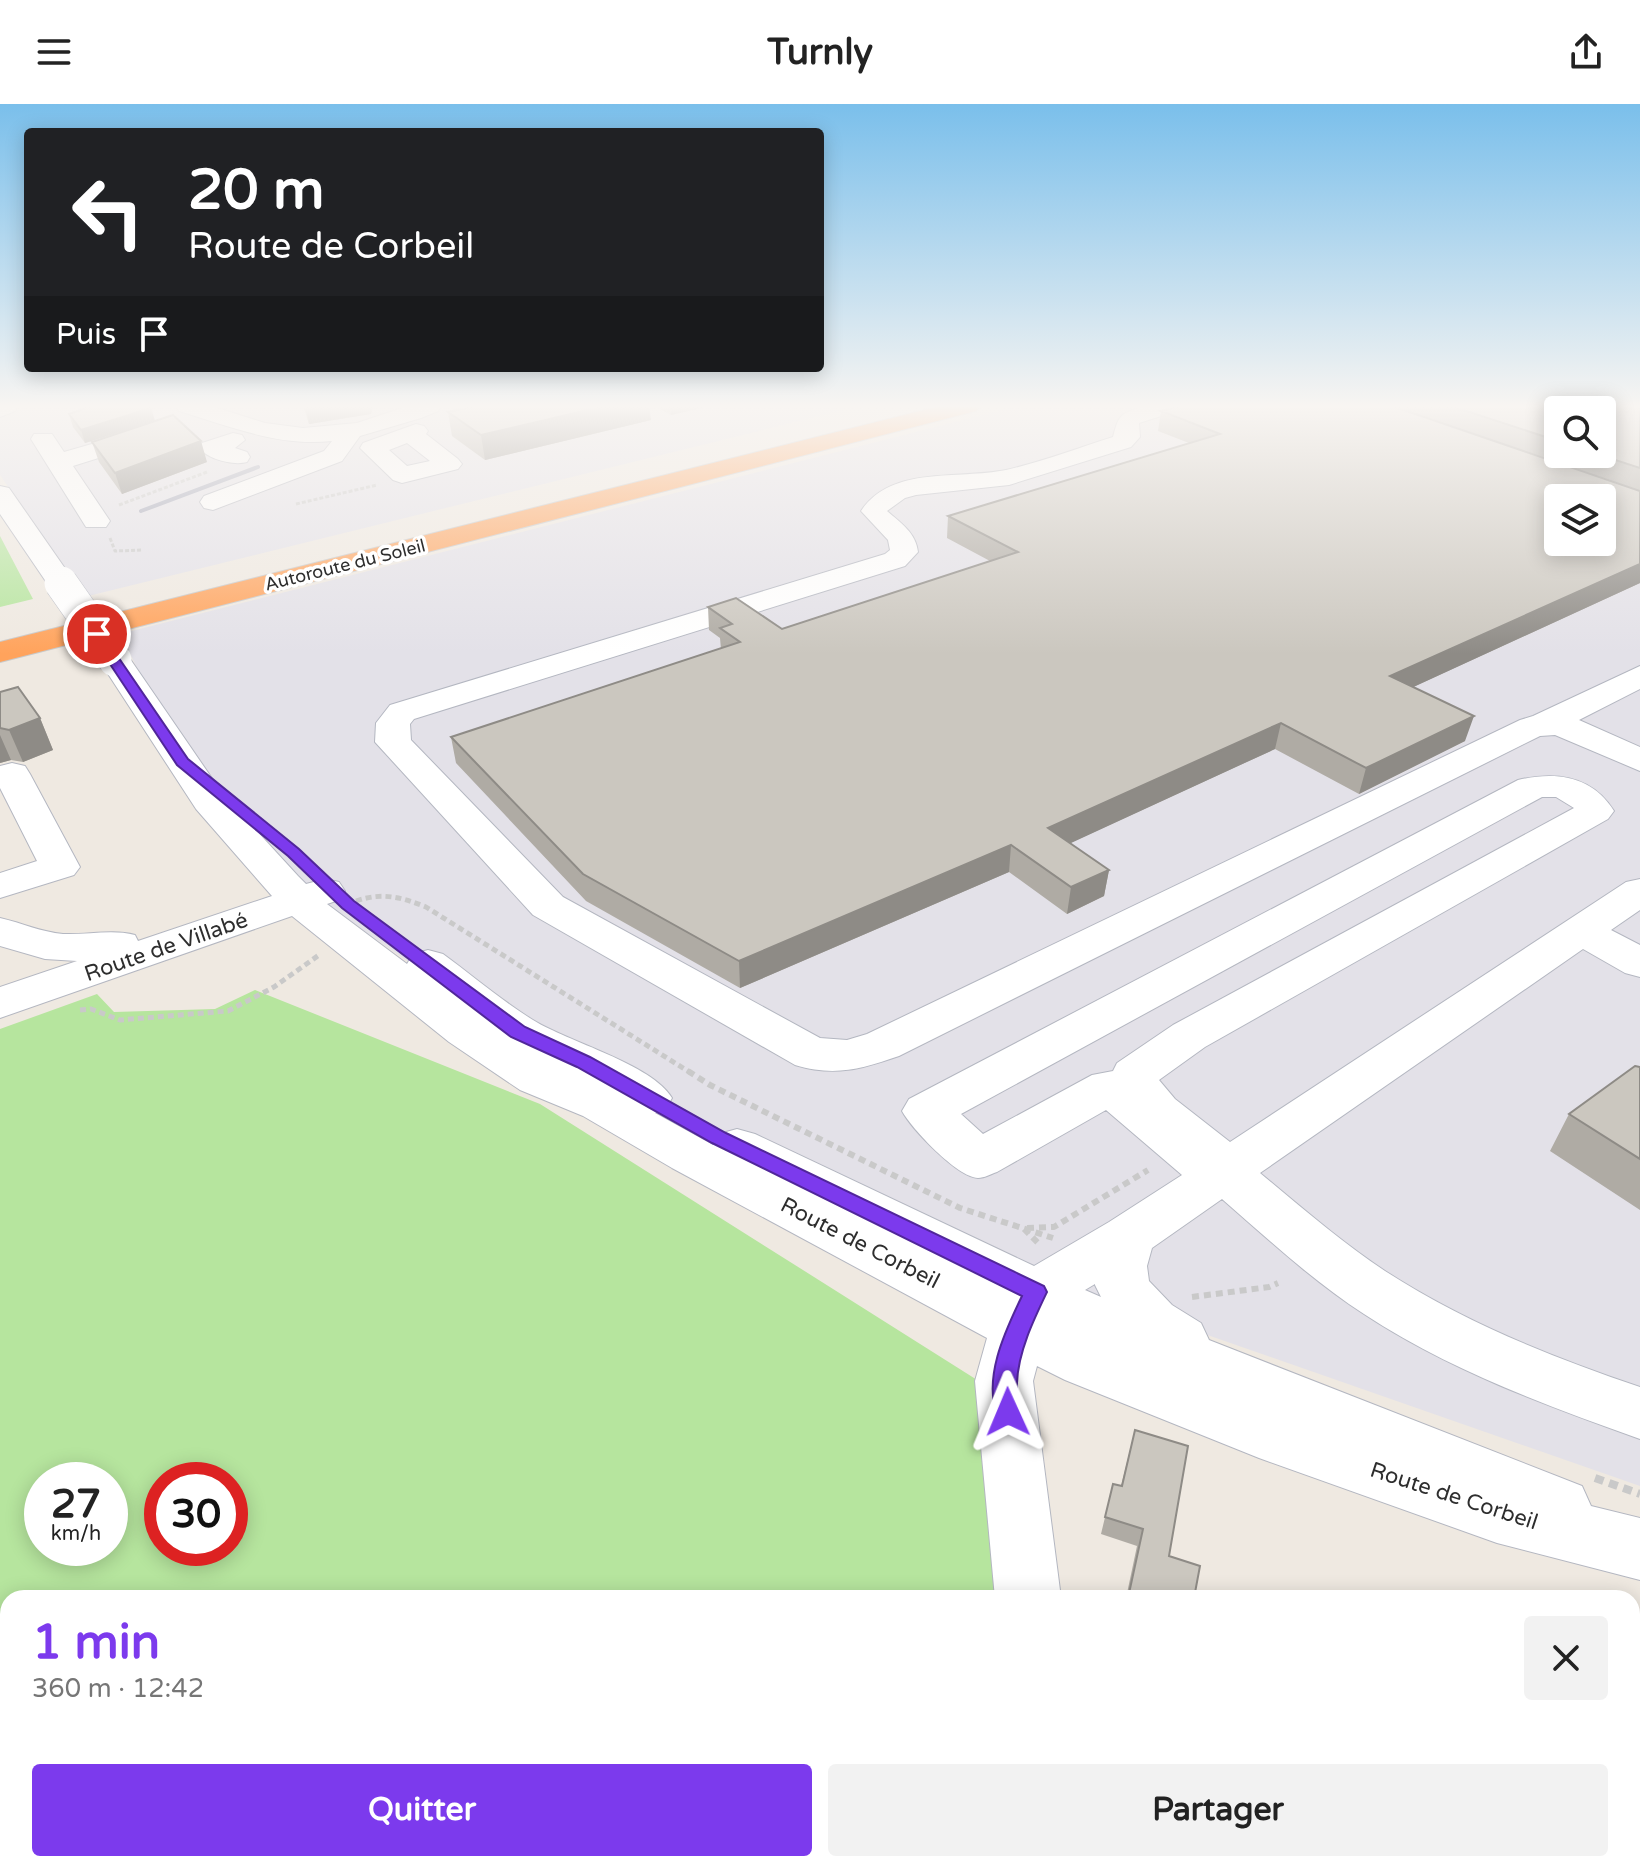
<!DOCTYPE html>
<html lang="fr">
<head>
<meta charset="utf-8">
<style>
	:root { --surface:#fff; --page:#f2f2f2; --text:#222; --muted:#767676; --accent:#7c3aed }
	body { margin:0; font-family:"Varela Round",sans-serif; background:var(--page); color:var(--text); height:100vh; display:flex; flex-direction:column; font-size:30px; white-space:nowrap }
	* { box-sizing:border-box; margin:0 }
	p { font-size:26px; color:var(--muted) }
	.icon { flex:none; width:44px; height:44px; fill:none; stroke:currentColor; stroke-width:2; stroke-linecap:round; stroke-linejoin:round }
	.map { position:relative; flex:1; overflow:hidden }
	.drawer { position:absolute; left:0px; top:1486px; width:1640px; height:282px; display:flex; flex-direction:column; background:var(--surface); border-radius:24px 24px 0 0; box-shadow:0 4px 20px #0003 }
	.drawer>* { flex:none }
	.guide { position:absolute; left:24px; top:24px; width:800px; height:244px; border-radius:8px; box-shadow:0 4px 20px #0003; background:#202124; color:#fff; overflow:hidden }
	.controls { position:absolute; left:1544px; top:292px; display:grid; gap:16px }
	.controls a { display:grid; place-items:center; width:72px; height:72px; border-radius:8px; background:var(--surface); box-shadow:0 4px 20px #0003; font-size:40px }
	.speed { position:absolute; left:24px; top:1358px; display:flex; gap:16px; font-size:40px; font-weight:700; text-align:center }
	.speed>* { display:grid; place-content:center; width:104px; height:104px; border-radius:50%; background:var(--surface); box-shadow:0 4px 20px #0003; line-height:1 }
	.speed small { font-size:20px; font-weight:400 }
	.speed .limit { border:12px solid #d22; background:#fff; color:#111 }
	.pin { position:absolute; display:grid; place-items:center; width:68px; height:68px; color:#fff; margin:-34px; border:4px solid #fff; border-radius:50%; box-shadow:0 2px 8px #0007 }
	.me { position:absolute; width:88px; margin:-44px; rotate:359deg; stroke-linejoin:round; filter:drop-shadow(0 0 6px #0008) }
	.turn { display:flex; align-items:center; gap:28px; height:168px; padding:0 32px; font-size:36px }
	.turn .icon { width:104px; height:104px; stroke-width:2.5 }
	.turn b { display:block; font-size:56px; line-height:68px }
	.then { display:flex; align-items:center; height:76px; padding:0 32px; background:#0003; gap:16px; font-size:30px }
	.round { display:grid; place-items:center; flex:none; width:84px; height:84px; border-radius:8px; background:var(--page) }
	.head { display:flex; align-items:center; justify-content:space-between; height:136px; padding:0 32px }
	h1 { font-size:48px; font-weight:700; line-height:60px; color:var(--accent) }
	.action { display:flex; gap:16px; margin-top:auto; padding:16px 32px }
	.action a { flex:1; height:92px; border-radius:8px; background:var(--accent); color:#fff; font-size:32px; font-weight:700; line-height:92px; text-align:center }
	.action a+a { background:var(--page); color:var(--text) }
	header { display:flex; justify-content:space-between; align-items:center; height:104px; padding:0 32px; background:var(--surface); font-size:36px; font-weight:700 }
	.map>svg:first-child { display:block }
	.industrial { fill:#e3e1e8; fill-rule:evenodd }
	.green { fill:#b6e59e; fill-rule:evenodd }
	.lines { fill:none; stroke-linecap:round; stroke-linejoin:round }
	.minor-casing { stroke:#b4b7c1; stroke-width:2 }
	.highway-casing { stroke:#c9c9c9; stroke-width:2 }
	.path-far3 { stroke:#c9c9c9; stroke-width:3; stroke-dasharray:4 2; stroke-linecap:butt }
	.path-far2 { stroke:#c9c9c9; stroke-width:5; stroke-dasharray:6 4; stroke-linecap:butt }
	.path-far1 { stroke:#c9c9c9; stroke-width:6; stroke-dasharray:7 5; stroke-linecap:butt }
	.path { stroke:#c9c9c9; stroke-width:8; stroke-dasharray:9 6; stroke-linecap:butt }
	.minor { fill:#fff; fill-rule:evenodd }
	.highway { fill:#ffa35c; fill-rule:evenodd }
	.rail { stroke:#a3a6b8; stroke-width:4 }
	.minor-bridge-casing { stroke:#b4b7c1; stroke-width:34; stroke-linecap:butt }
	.minor-bridge { stroke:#fff; stroke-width:33 }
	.wall { fill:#afaba4; fill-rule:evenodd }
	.shaded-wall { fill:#8e8b86 }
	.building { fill:#cbc7bf; stroke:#8e8b86; stroke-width:2; fill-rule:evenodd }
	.route { fill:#7c3aed; stroke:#51269a; stroke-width:2 }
	.labels { text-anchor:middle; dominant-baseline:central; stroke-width:7; stroke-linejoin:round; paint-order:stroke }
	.far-street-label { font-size:18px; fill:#2e2e2e; stroke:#fff }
	.street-label { font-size:22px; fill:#2e2e2e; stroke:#fff }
</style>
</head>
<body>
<header><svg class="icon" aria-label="menu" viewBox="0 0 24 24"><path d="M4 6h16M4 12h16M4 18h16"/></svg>Turnly<svg class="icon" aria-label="share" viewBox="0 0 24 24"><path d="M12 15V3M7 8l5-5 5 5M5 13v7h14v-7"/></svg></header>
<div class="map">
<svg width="1640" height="1767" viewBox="0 0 1640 1767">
	<rect width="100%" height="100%" fill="#efe9e1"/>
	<!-- industrial -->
	<path class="industrial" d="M 28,302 L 860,302 L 84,493 L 0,371 L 0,312 Z
		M 1018,302 L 1640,302 L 1640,1382 L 1196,1227 L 900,1139 L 662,1015 L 513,931 L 317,794 L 184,657 L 120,530 ZM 1558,306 L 1602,306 L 1602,350 L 1558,350 ZM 1558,394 L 1602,394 L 1602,438 L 1558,438 Z"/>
	<!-- green -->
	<path class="green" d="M 0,432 L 33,495 L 0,503 Z
		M 255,886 L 540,1000 L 993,1286 L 1010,1494 L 8,1494 L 8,1760 L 1065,1760 L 1073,1767 L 0,1767 L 0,925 L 97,890 L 114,908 L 215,905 ZM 42,1376 L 110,1376 L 110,1444 L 42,1444 ZM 162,1376 L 230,1376 L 230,1444 L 162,1444 Z"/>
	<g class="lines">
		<defs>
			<path id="minor" d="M 0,302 L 18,302 L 15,307 L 0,313 Z
				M 176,302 L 211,302 L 265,319 L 303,324 L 357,319 L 408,302 L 441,302 L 438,307 L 421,314 L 360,332 L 342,357 L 213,406 L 204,404 L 200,398 L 204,392 L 324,347 L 332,337 C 278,343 229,322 179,307 Z
				M 1145,302 L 1180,302 L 1177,307 L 1139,319 L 1140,333 L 1131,343 L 1009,381 L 916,391 L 905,394 L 887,407 C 901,419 916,429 918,448 L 905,462 L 414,615 L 410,620 L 411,636 L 563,793 L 820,934 L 847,936 L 867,930 L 1520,616 L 1533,612 L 1640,562 L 1640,585 L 1579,616 L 1640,643 L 1640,667 L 1555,631 L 1540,632 L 899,952 C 861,965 835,973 795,961 L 533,811 L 375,638 L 376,619 L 390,601 L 885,450 L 890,446 L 888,436 L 861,407 C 892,361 957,376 1006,366 C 1042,358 1078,344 1113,333 C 1119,310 1120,310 1145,302 Z
				M 416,320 L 424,322 L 428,327 L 426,330 L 458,355 L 462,360 L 458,365 L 402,379 L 393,376 L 360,344 L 363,339 ZM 407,339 L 430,357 L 407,362 L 389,346 Z
				M 151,323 L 159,325 L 163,330 L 159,335 L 73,362 L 110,417 L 106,423 L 86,423 L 31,335 L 34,330 L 52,330 L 64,348 Z
				M 233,329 L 242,331 L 245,336 L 235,344 L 247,348 L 250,353 L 247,358 C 233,362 208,355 199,344 L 202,339 Z
				M 0,382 L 9,384 L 71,473 L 76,479 L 71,485 L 61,488 L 51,485 L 0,410 Z
				M 115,546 L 126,549 L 222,689 L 298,772 L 306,780 L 325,775 L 339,778 L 345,787 L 339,796 L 327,800 L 407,860 L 413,850 L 428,846 L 443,850 C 473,872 502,897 533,916 C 568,938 652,960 672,994 L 665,1006 L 655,1009 L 713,1041 L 719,1030 L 737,1025 L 755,1030 L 1034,1162 L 1109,1118 L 1182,1071 L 1106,1006 L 997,1068 C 991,1070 984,1074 978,1074 C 957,1073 912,1025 902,1007 L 909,995 L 1518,676 C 1557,667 1592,672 1614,707 L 1608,715 L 1205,943 L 1159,976 L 1175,995 L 1230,1038 L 1626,778 L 1640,775 L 1640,806 L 1611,826 L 1640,841 L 1640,873 L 1625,869 L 1583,845 L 1260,1069 C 1301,1103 1341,1138 1385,1167 C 1464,1218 1551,1253 1640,1283 L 1640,1335 C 1545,1301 1449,1266 1364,1210 C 1313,1177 1268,1135 1222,1095 L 1152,1144 L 1147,1162 L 1149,1177 L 1172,1201 L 1201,1219 L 1209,1236 L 1582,1382 L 1591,1402 L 1640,1414 L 1640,1476 L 1497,1439 L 1259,1354 L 1065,1276 L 1037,1262 L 1033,1277 L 1061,1494 L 995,1494 L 975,1277 L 987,1234 L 672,1064 L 583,1012 L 520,986 L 449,938 L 292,812 L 0,914 L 0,883 L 77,857 L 45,855 L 0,842 L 0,814 C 22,819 41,828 63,830 C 88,831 112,825 135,831 L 138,837 L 272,792 L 196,705 L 99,556 L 104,549 ZM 1542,693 L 1556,693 L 1574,704 L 1173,921 L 1117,959 L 1113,967 L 1092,971 L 983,1030 L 961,1010 ZM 1095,1180 L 1095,1181 L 1101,1193 L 1085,1186 Z
				M 12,659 L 25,662 L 30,670 L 80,763 L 74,771 L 0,794 L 0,769 L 37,757 L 0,684 L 0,662 Z
				M 1358,1760 L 1450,1760 L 1453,1767 L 1361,1767 Z"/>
			<path id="highway" d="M 940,302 L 979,302 L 976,307 L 0,558 L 0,538 Z"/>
		</defs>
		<!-- minor casing -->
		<use href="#minor" class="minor-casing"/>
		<!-- highway casing -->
		<use href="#highway" class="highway-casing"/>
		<!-- path-far3 -->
		<path class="path-far3" d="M 296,400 L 377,381
			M 119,401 L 207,368
			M 110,434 L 115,447 L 142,446"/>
		<!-- path-far2 -->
		<path class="path-far2" d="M 356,797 C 382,788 401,793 426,803 L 691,969
			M 80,906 L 91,905 L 120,916 L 228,907 L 274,883 L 319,851"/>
		<!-- path-far1 -->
		<path class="path-far1" d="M 688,967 L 710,981 L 960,1104 L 1053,1134
			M 1027,1124 L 1054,1123 L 1148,1066
			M 1024,1125 L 1039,1140
			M 1192,1193 L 1269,1183 L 1278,1179"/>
		<!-- path -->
		<path class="path" d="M 1595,1374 L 1640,1390
			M 1111,1760 L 1112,1767"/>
		<!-- minor -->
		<use href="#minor" class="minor"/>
		<!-- highway -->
		<use href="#highway" class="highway"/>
		<!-- rail -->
		<path class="rail" d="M 141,407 L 258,363"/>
		<defs>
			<path id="minor-bridge" d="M 61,479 L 115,556"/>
		</defs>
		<!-- minor-bridge casing -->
		<use href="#minor-bridge" class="minor-bridge-casing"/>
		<!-- minor-bridge -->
		<use href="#minor-bridge" class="minor-bridge"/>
	</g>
	<!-- wall -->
	<path class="wall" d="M 303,302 L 373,302 L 371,310 L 309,320 Z
		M 655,302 L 709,302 L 671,311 Z
		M 1179,302 L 1640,302 L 1640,479 L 1413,583 L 1465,637 L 1359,690 L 1275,645 L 1070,739 L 1109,766 L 1104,792 L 1067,810 L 1009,768 L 740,884 L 586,797 L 456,659 L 451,633 L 721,545 L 720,534 L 709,526 L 708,503 L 782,525 L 990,457 L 947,434 L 948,412 L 1189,339 L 1158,327 L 1161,307 ZM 1558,306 L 1602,350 L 1558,350 Z
		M 151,304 L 155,317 L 85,339 L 73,323 L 69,310 Z
		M 448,308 L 651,316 L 485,356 L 452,332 Z
		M 92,338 L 207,358 L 122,390 L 99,358 Z
		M 0,588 L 40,614 L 53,646 L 23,658 L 11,656 L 0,659 Z
		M 1640,963 L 1640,1106 L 1550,1047 L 1569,1010 Z
		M 1135,1326 L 1169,1452 L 1194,1494 L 1126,1494 L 1137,1442 L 1101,1430 L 1113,1380 L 1121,1382 Z
		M 1632,1667 L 1640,1669 L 1640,1751 L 1632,1748 Z
		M 1183,1760 L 1271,1760 L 1284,1767 L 1182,1767 Z"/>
	<!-- shaded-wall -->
	<path class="shaded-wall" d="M 305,302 L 373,302 L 371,310 L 309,320 Z
		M 605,302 L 649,302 L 651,316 L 485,356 L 481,331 Z
		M 671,302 L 709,302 L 671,311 Z
		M 151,304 L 155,317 L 85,339 L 81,326 Z
		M 201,337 L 207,358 L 122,390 L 115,369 Z
		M 1640,460 L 1640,479 L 1383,597 L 1390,572 Z
		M 1474,612 L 1465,637 L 1359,690 L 1366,664 Z
		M 40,614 L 53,646 L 23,658 L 9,626 Z
		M 1281,619 L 1275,645 L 1045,751 L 1048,724 Z
		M 0,631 L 11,656 L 0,659 Z
		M 1011,741 L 1009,768 L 740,884 L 739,857 Z
		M 1109,766 L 1104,792 L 1067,810 L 1071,783 Z"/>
	<!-- building -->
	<path class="building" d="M 92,302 L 145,302 L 151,304 L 81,326 L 69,310 Z
		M 476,302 L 605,302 L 481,331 L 448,308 Z
		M 1179,302 L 1392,302 L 1640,387 L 1640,460 L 1390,572 L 1474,612 L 1366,664 L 1281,619 L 1048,724 L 1109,766 L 1071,783 L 1011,741 L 739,857 L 583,770 L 451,633 L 740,538 L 720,524 L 732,520 L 708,503 L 736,494 L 782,525 L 1018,448 L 948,412 L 1220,330 L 1161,307 ZM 1558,394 L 1602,394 L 1602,438 L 1558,438 Z
		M 1451,302 L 1640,302 L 1640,364 L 1597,350 L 1602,350 L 1602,306 L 1558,306 L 1558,337 Z
		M 173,311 L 201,337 L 115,369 L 92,338 Z
		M 18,583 L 40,614 L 9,626 L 0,624 L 0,588 Z
		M 1635,962 L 1640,963 L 1640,1055 L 1569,1010 Z
		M 1135,1326 L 1188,1342 L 1169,1452 L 1200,1462 L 1194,1494 L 1128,1494 L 1143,1425 L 1105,1413 L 1113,1380 L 1122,1382 Z
		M 1632,1667 L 1640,1669 L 1640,1731 L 1632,1728 Z
		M 1188,1760 L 1271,1760 L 1284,1765 L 1284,1767 L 1187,1767 Z"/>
	<!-- sky -->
	<linearGradient id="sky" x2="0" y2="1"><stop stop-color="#7abfeb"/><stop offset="0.55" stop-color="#f8f5f2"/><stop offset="1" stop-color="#f8f5f2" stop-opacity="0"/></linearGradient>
	<rect width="1640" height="550" fill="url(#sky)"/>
	<!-- route -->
	<path class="route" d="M 92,528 L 101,528 L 188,655 L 299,745 L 354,797 L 525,923 L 590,953 L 726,1029 L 1044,1182 L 1047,1188 C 1034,1215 1018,1248 1017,1279 C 1016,1292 1022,1303 1016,1316 L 1008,1319 L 999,1316 C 981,1277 1005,1227 1022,1192 L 712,1039 L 577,963 L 511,933 L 342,804 L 288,752 L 177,661 L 90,530 Z"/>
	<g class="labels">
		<!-- far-street labels -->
		<g class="far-street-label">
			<text transform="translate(345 461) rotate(-14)">Autoroute du Soleil</text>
		</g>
		<!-- street labels -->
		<g class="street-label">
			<text transform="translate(166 843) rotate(-19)">Route de Villabé</text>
			<text transform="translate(860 1139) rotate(27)">Route de Corbeil</text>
			<text transform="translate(1454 1392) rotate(18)">Route de Corbeil</text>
		</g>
	</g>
</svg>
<div class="controls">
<a><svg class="icon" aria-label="search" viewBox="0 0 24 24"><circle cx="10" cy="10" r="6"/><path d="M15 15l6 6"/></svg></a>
<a><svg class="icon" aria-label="layers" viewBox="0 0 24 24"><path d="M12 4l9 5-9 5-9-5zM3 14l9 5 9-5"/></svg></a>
</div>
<div class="speed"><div>27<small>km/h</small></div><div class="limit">30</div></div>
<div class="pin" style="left:97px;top:530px;background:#d93025"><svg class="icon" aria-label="arrive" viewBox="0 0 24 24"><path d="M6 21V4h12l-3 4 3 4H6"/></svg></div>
<svg class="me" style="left:1008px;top:1308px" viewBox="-20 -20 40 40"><path d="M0-17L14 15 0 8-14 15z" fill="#7c3aed" stroke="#fff" stroke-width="4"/></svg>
<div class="guide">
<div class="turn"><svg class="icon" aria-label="left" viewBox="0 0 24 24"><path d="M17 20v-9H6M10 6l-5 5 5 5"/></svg><div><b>20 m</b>Route de Corbeil</div></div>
<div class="then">Puis<svg class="icon" aria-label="arrive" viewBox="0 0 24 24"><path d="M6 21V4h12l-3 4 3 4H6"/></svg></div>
</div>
<section class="drawer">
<div class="head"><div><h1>1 min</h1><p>360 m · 12:42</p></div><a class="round"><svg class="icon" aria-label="close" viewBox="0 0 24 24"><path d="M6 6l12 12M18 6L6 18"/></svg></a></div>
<div class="action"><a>Quitter</a><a>Partager</a></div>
</section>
</div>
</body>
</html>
